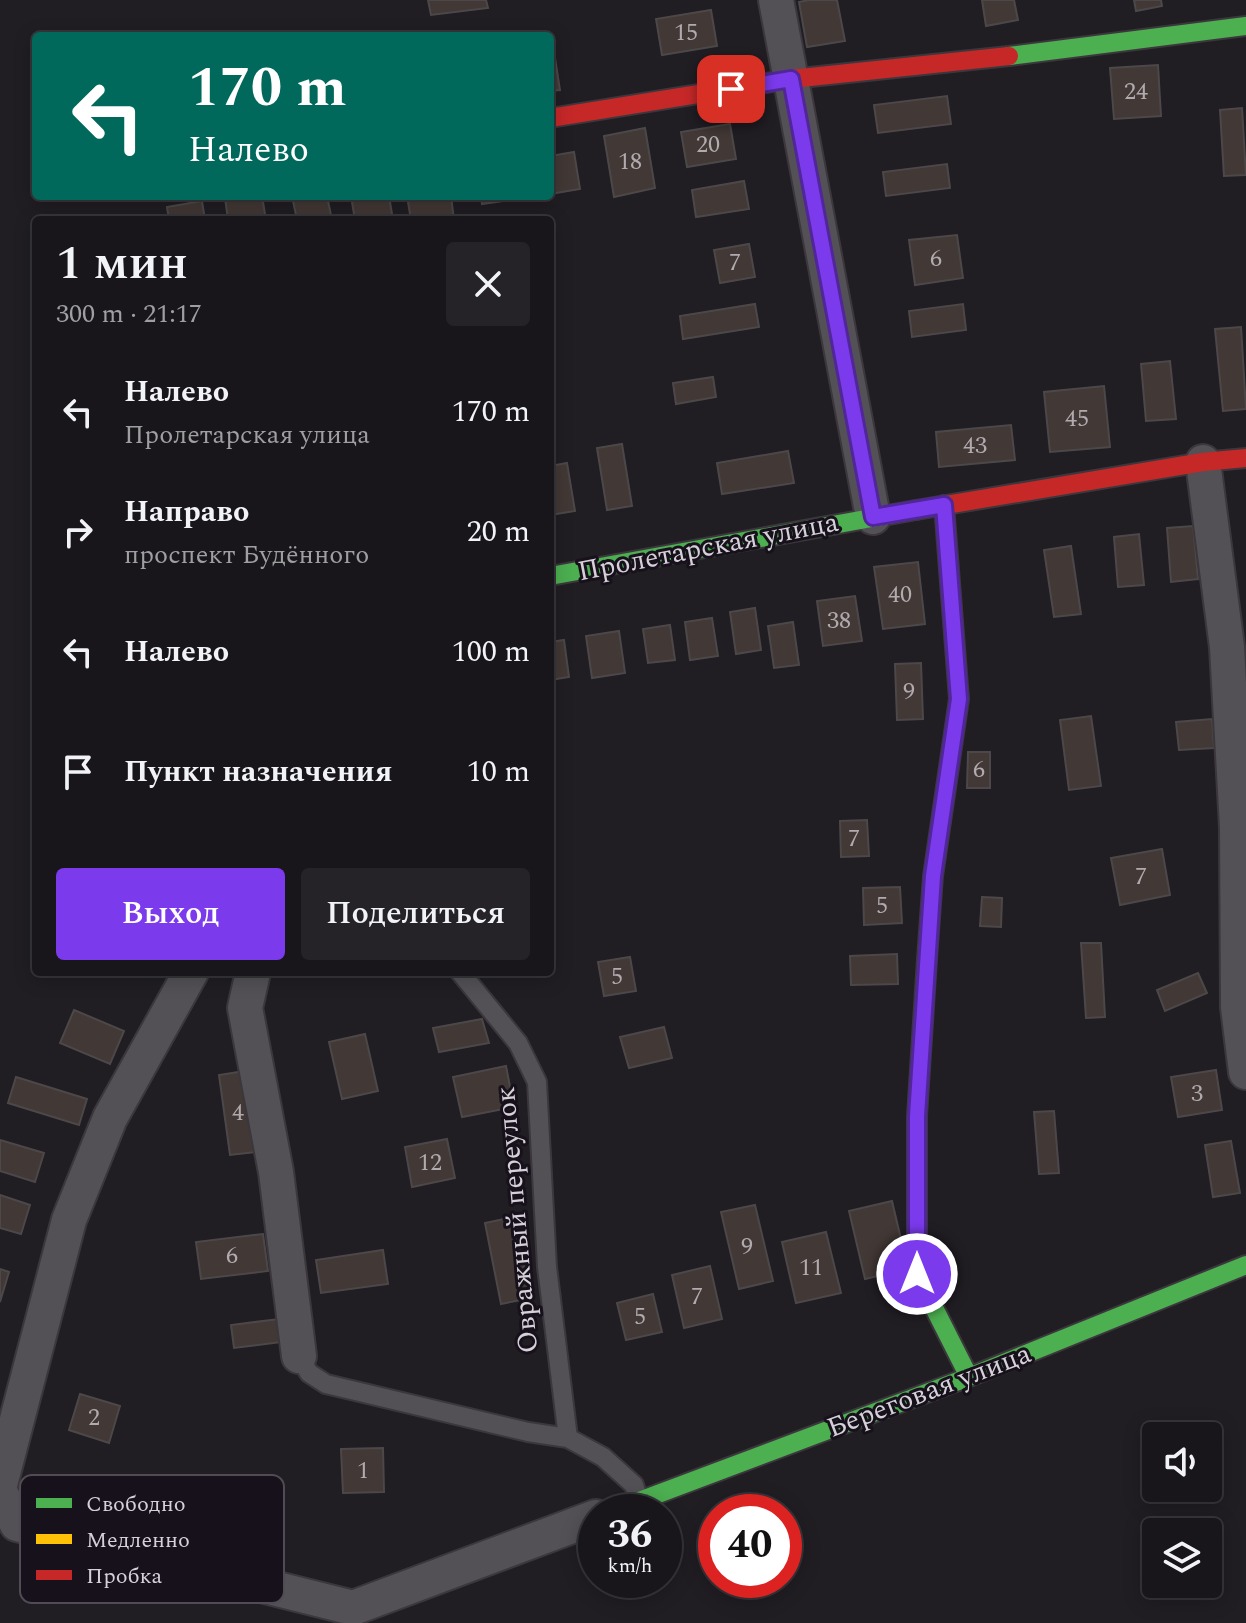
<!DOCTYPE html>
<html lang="ru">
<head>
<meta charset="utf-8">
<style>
	:root { --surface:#18161a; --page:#252327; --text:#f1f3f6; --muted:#9f9fa2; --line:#363539; --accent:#7c3aed }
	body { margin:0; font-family:Spectral,serif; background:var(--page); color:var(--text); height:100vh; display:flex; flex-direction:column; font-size:30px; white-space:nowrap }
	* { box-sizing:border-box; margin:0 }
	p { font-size:26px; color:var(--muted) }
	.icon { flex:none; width:44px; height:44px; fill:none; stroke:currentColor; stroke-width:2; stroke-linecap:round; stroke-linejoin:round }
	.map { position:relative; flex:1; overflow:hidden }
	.panel { position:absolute; left:32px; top:216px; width:522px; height:760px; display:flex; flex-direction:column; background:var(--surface); border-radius:8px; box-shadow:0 4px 20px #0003,0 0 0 2px var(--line) }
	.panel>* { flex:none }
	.banner { position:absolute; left:32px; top:32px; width:522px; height:168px; border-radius:8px; box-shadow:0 4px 20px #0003,0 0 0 2px var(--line); background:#00695c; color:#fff; overflow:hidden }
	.tools { position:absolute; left:1142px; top:1422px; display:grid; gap:16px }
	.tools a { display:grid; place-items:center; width:80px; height:80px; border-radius:8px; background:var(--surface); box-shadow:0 4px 20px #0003,0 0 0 2px var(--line); font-size:40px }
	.speed { position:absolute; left:578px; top:1494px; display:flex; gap:16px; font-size:40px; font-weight:700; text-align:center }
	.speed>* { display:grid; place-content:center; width:104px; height:104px; border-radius:50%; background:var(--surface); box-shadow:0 4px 20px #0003,0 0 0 2px var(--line); line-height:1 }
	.speed small { font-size:20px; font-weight:400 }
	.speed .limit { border:12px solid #d22; background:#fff; color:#111 }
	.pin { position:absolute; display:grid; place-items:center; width:68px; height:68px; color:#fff; margin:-34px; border-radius:16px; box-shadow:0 4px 12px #0006 }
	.me { position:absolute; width:88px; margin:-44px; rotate:0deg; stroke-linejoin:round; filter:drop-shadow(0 0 6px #0008) }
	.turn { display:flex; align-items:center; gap:28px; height:168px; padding:0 24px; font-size:36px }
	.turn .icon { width:104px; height:104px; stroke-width:2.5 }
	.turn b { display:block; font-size:56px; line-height:68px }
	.round { display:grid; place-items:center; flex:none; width:84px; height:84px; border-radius:8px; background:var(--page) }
	.summary { display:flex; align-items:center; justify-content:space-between; height:136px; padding:0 24px }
	h1 { font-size:48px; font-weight:600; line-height:60px }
	.button { display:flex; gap:16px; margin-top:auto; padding:16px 24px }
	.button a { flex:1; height:92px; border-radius:8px; background:var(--accent); color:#fff; font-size:32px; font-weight:600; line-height:92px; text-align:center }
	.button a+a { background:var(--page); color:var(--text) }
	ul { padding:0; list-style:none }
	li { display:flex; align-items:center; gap:24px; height:120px; padding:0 24px }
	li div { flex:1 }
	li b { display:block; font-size:30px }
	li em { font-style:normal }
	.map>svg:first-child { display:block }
	.building { fill:#423835; stroke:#4c4849; stroke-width:2 }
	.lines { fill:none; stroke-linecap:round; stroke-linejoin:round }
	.lane-casing { stroke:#3b373d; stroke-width:22 }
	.street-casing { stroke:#3b373d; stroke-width:38 }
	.fast-casing { stroke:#3b373d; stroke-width:22 }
	.slow-casing { stroke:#3b373d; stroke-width:22 }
	.jam-casing { stroke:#3b373d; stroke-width:22 }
	.lane { stroke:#535155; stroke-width:18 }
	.street { stroke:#535155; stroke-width:34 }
	.fast { stroke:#4caf50; stroke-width:18 }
	.slow { stroke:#ffc107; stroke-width:18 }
	.jam { stroke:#c62828; stroke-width:18 }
	.route-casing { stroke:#51269a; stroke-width:20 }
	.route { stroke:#7c3aed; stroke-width:14 }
	.labels { text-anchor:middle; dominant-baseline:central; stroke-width:6; stroke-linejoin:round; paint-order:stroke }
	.number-label { font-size:24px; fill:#b1abb0 }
	.street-label { font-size:28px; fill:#d6d1d9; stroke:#17111c }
	.key { fill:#17111c; stroke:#504b55; stroke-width:2 }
	.key-label { font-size:22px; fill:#d6d1d9 }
</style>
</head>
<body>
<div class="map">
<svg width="1246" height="1623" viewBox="0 0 1246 1623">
	<rect width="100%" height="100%" fill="#201d23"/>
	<!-- building -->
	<path class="building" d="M 428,0 L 486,0 L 488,8 L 431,15 Z
		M 809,0 L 837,0 L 845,41 L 807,47 L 799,2 Z
		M 982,0 L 1014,0 L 1018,20 L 986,26 Z
		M 1134,0 L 1161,0 L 1162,6 L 1136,11 Z
		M 711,10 L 717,46 L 662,55 L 656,19 Z
		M 553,45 L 560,90 L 550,91 L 550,46 Z
		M 1158,65 L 1161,116 L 1114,119 L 1110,68 Z
		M 947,96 L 951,124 L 878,133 L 874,105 Z
		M 1242,108 L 1246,175 L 1224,176 L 1220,110 Z
		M 730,124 L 736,159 L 687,167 L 681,132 Z
		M 645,128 L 655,188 L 614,197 L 604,136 Z
		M 574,152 L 580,189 L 550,194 L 550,156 Z
		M 947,164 L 950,188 L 886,196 L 883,172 Z
		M 744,181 L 749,209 L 696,217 L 692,190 Z
		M 238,196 L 262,196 L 266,220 L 228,220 L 225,198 Z
		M 292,196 L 327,196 L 332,220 L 297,220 Z
		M 351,196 L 389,196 L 393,220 L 355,220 Z
		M 407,196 L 451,196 L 454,220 L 411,220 Z
		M 481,196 L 515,196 L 516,199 L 482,204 Z
		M 202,201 L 205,220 L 169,220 L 167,207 Z
		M 957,235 L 963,278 L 915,285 L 909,240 Z
		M 749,244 L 755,277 L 720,283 L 714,250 Z
		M 755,304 L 759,327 L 683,339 L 680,316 Z
		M 963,304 L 966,330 L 912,337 L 909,311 Z
		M 1241,327 L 1246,409 L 1223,411 L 1215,329 Z
		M 1170,361 L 1176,419 L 1146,421 L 1141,364 Z
		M 713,377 L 716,397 L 676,404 L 673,383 Z
		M 1104,386 L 1110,447 L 1050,452 L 1044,392 Z
		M 1011,425 L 1015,460 L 939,467 L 936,432 Z
		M 622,444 L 632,506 L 607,510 L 597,448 Z
		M 788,451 L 794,483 L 722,494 L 717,463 Z
		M 567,463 L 575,511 L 550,515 L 550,466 Z
		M 1193,526 L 1198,579 L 1171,582 L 1167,528 Z
		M 1139,534 L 1144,585 L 1118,587 L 1114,537 Z
		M 1071,546 L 1081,614 L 1054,617 L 1044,550 Z
		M 918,562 L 925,624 L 883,629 L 874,567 Z
		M 855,596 L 862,641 L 823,646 L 817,601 Z
		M 755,608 L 761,650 L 736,654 L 730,612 Z
		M 712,618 L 718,656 L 690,660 L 685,622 Z
		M 793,622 L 799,665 L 774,668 L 768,626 Z
		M 670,625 L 675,660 L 648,663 L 643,629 Z
		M 619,631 L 625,673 L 592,678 L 586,636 Z
		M 564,640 L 569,677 L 550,680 L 550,642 Z
		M 921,663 L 923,719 L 897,720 L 895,664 Z
		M 1091,716 L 1101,786 L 1069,790 L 1060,720 Z
		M 1212,719 L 1214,748 L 1179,750 L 1176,722 Z
		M 968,752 L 990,752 L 990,788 L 967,788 Z
		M 867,820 L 869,856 L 841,857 L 840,821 Z
		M 1162,849 L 1170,895 L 1120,905 L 1111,858 Z
		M 900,887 L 902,923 L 864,925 L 863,888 Z
		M 982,897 L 1002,898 L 1001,927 L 980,926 Z
		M 1081,943 L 1101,943 L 1105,1017 L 1086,1018 Z
		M 897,954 L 898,984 L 851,985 L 850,956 Z
		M 630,957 L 636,991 L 604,996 L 598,962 Z
		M 1198,973 L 1207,993 L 1165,1011 L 1157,990 Z
		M 74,1010 L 124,1031 L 110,1064 L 60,1043 Z
		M 482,1019 L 489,1043 L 439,1052 L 433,1028 Z
		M 664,1027 L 672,1058 L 629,1068 L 620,1037 Z
		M 365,1034 L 378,1091 L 342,1099 L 329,1042 Z
		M 506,1066 L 514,1107 L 462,1117 L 453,1077 Z
		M 1216,1070 L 1222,1110 L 1178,1117 L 1171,1077 Z
		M 245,1071 L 256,1152 L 230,1155 L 219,1075 Z
		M 16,1077 L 87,1099 L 79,1125 L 8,1103 Z
		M 1054,1111 L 1059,1173 L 1039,1174 L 1034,1112 Z
		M 447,1139 L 455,1178 L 412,1187 L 405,1147 Z
		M 0,1140 L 44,1153 L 35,1182 L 0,1171 Z
		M 1231,1141 L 1240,1193 L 1213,1197 L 1205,1145 Z
		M 0,1195 L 30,1205 L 21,1234 L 0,1228 Z
		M 892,1201 L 908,1269 L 865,1279 L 849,1211 Z
		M 755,1205 L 773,1281 L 739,1289 L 721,1212 Z
		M 514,1217 L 531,1298 L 501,1304 L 485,1223 Z
		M 826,1232 L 841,1293 L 796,1303 L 782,1242 Z
		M 263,1234 L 268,1271 L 201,1279 L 196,1242 Z
		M 383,1250 L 388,1284 L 321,1293 L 316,1260 Z
		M 710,1266 L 722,1319 L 684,1328 L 672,1275 Z
		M 0,1269 L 9,1272 L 0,1302 Z
		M 653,1294 L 662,1332 L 626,1340 L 617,1303 Z
		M 279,1319 L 282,1342 L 234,1348 L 231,1325 Z
		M 80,1394 L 120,1406 L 109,1443 L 69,1430 Z
		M 383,1448 L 384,1492 L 343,1493 L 341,1449 Z"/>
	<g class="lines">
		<defs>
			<path id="lane" d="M 460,972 L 518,1043 L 537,1082 L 547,1267 L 568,1438
				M 299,1356 L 309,1373 L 326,1384 L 528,1432 L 568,1438 L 603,1457 L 634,1485 L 639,1501"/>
			<path id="street" d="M 776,0 L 873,517
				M 1203,462 L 1227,647 L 1237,827 L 1238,1007 L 1246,1072
				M 253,972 L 245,1008 L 276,1172 L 299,1356
				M 0,1485 L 69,1220 L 110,1118 L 191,972
				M 0,1492 L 17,1524 L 353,1608 L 596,1517"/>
			<path id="fast" d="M 1009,56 L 1246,26
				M 550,576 L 916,510
				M 927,959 L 917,1116 L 917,1274 L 969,1377
				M 610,1512 L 969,1377 L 1246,1265"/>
			<path id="slow" d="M 927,959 L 933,876 L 959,699 L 944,505"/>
			<path id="jam" d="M 550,118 L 791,79 L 1009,56
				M 916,510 L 1203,462 L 1246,458"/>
		</defs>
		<!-- lane casing -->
		<use href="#lane" class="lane-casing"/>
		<!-- street casing -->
		<use href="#street" class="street-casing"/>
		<!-- fast casing -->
		<use href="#fast" class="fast-casing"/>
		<!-- slow casing -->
		<use href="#slow" class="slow-casing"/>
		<!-- jam casing -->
		<use href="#jam" class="jam-casing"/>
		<!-- lane -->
		<use href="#lane" class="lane"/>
		<!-- street -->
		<use href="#street" class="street"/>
		<!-- fast -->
		<use href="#fast" class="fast"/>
		<!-- slow -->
		<use href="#slow" class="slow"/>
		<!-- jam -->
		<use href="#jam" class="jam"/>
	</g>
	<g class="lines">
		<defs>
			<path id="route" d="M 731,89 L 791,79 L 873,517 L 944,505 L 959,699 L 933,876 L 917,1116 L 917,1274"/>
		</defs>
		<!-- route casing -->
		<use href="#route" class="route-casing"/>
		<!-- route -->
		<use href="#route" class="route"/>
	</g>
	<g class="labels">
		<!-- number labels -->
		<g class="number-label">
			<text x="686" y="33">15</text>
			<text x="1136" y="92">24</text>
			<text x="708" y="145">20</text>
			<text x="630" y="162">18</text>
			<text x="936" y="259">6</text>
			<text x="735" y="263">7</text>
			<text x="1077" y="419">45</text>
			<text x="975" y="446">43</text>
			<text x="900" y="595">40</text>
			<text x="839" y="621">38</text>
			<text x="909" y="692">9</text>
			<text x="979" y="770">6</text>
			<text x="854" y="839">7</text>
			<text x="1141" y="877">7</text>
			<text x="882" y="906">5</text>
			<text x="617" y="977">5</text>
			<text x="1197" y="1094">3</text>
			<text x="238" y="1113">4</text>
			<text x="430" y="1163">12</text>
			<text x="747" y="1247">9</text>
			<text x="232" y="1256">6</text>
			<text x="811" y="1268">11</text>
			<text x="697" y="1297">7</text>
			<text x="640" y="1317">5</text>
			<text x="94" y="1418">2</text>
			<text x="363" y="1471">1</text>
		</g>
		<!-- street labels -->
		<g class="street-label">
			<text transform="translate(708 547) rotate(-11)">Пролетарская улица</text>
			<text transform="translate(517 1220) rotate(-95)">Овражный переулок</text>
			<text transform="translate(929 1391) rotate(-21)">Береговая улица</text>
		</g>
	</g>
	<!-- legend -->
	<rect x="20" y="1475" width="264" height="128" rx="12" class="key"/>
	<rect x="36" y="1498" width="36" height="10" fill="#4caf50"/>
	<rect x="36" y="1534" width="36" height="10" fill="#ffc107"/>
	<rect x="36" y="1570" width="36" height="10" fill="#c62828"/>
	<g class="key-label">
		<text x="86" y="1511">Свободно</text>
		<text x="86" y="1547">Медленно</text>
		<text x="86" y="1583">Пробка</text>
	</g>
</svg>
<div class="tools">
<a><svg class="icon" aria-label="sound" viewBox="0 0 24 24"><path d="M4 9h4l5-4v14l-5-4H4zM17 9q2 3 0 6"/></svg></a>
<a><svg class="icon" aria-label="layers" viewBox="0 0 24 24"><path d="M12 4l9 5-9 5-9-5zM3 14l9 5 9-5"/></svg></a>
</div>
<div class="speed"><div>36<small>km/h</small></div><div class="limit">40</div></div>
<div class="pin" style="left:731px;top:89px;background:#d93025"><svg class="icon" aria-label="arrive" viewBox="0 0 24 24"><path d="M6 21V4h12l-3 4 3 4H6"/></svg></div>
<svg class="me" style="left:917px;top:1274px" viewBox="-20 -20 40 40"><circle r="17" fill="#7c3aed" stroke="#fff" stroke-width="3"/><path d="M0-11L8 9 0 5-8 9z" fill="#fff"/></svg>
<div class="banner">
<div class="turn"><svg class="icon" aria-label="left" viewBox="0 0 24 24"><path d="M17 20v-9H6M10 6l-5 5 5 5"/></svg><div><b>170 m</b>Налево</div></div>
</div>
<section class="panel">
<div class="summary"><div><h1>1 мин</h1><p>300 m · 21:17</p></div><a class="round"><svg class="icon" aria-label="close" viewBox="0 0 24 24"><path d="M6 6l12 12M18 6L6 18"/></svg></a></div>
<ul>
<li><svg class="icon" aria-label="left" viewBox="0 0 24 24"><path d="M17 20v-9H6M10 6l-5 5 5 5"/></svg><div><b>Налево</b><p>Пролетарская улица</p></div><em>170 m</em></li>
<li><svg class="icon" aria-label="right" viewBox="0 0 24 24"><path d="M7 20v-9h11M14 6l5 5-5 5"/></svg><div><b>Направо</b><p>проспект Будённого</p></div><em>20 m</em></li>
<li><svg class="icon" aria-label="left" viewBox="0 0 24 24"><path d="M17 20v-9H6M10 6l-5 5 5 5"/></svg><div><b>Налево</b></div><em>100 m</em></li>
<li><svg class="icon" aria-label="arrive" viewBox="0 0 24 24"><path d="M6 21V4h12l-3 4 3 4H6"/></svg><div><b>Пункт назначения</b></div><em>10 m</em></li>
</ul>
<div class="button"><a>Выход</a><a>Поделиться</a></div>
</section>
</div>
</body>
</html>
